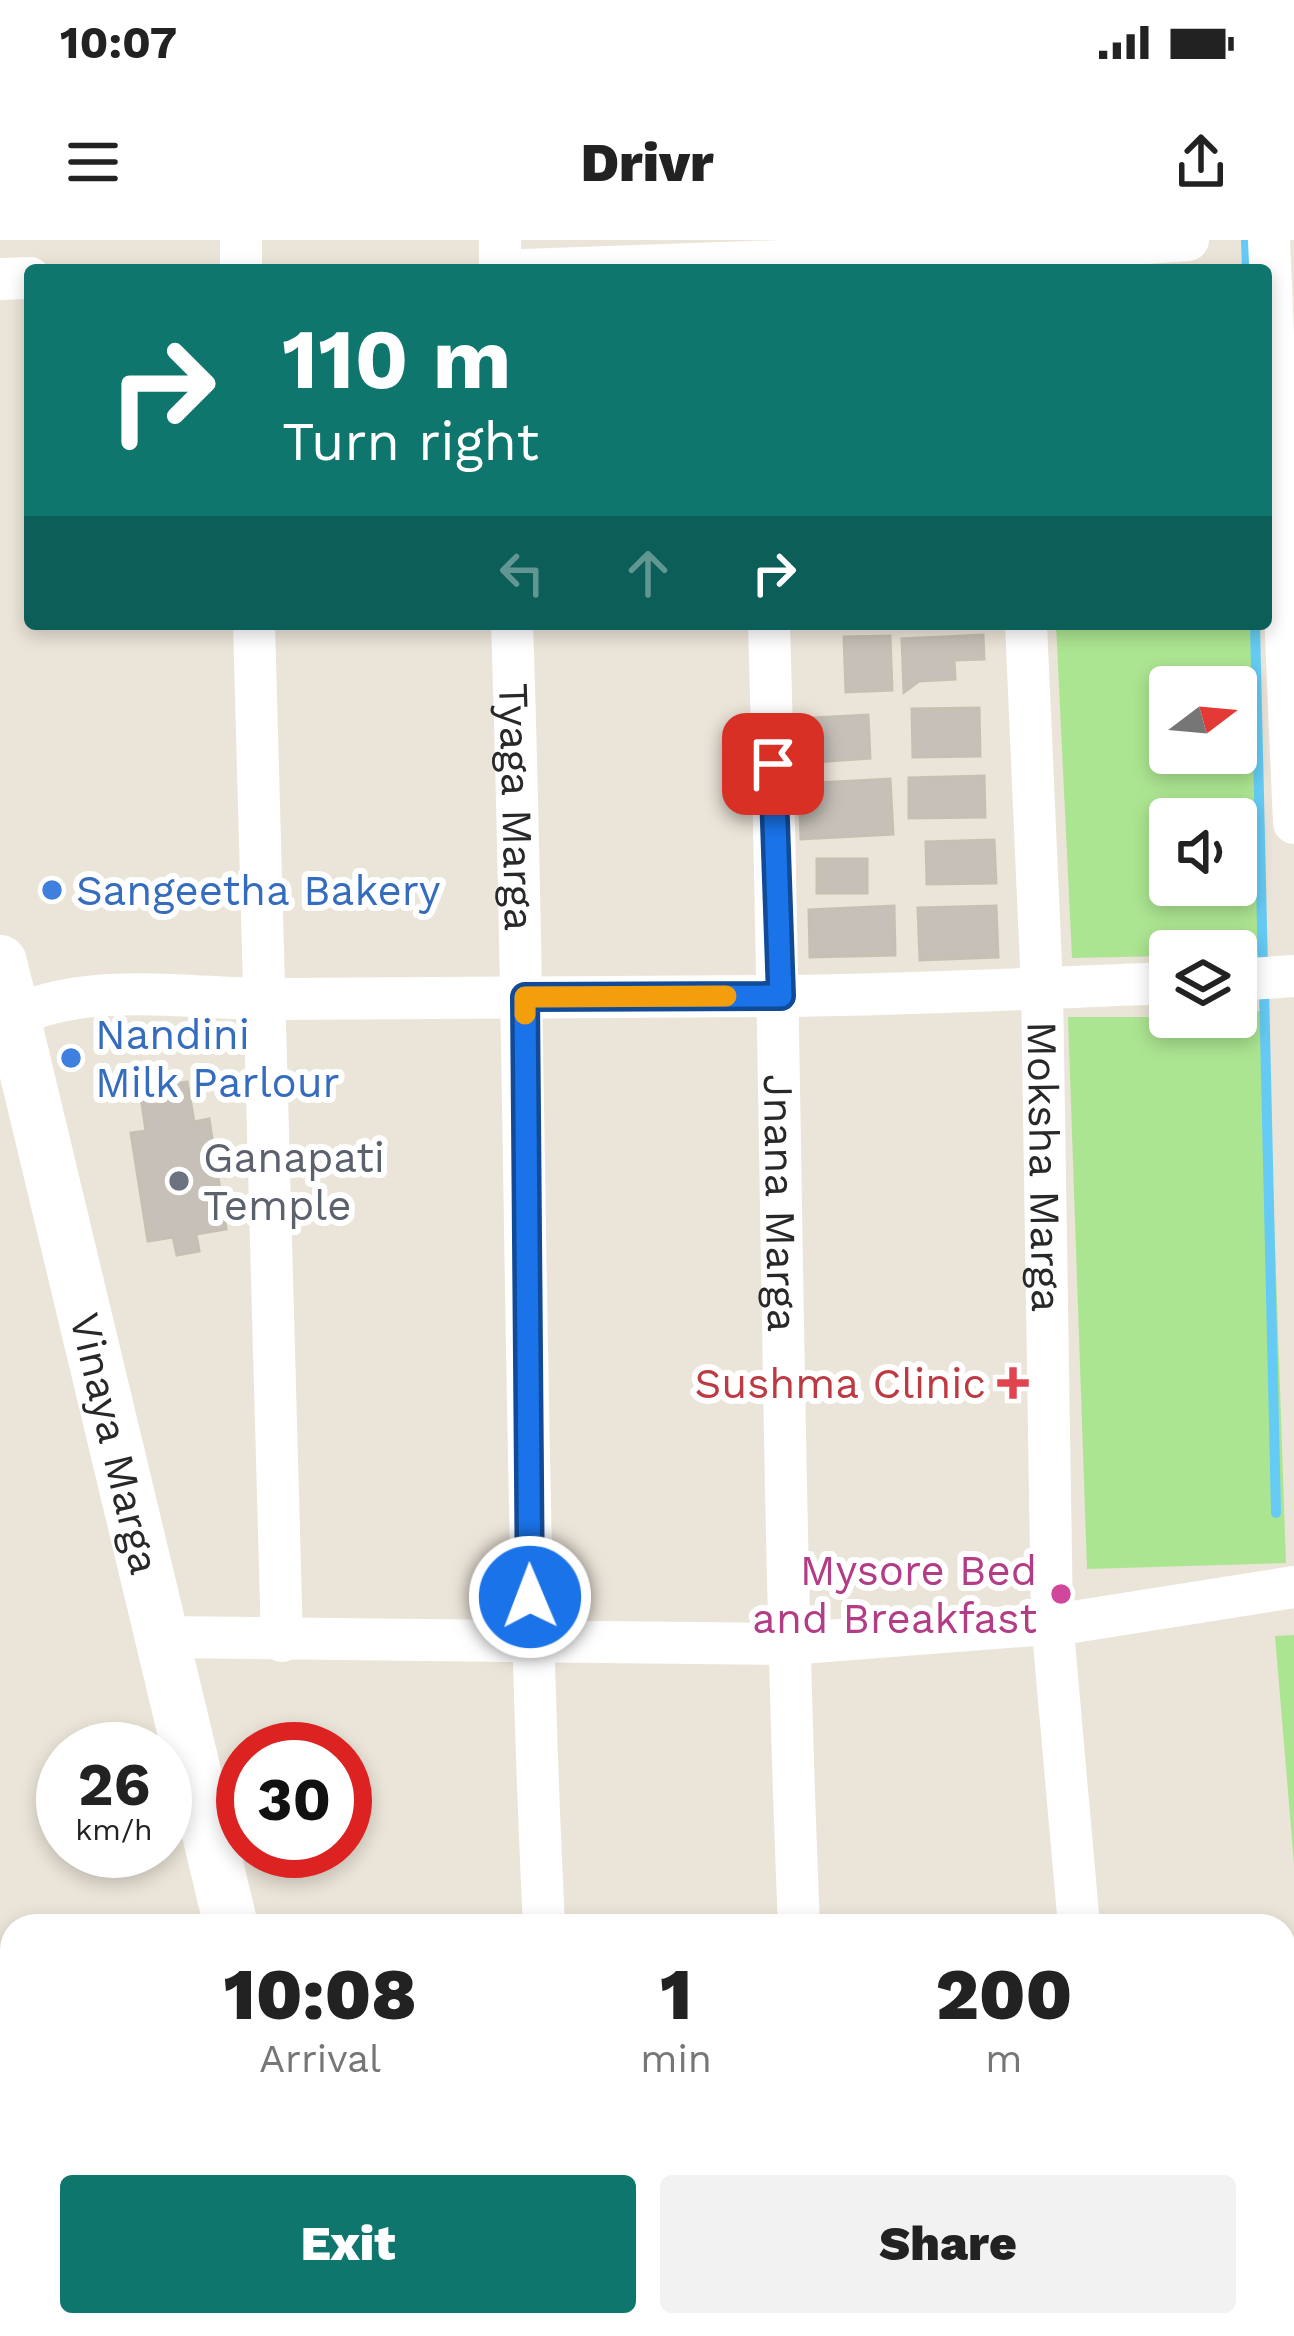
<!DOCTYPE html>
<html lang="en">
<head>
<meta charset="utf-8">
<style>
	:root { --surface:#fff; --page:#f2f2f2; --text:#222; --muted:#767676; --accent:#0f766e }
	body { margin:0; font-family:"Work Sans",sans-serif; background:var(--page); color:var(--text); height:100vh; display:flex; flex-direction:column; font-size:45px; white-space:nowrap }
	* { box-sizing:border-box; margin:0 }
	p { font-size:39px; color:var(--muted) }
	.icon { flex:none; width:66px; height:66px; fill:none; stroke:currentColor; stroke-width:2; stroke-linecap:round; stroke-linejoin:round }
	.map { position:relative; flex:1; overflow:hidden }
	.panel { position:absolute; left:0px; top:1674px; width:1296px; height:423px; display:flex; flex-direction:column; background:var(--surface); border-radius:36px 36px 0 0; box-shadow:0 6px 18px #0003 }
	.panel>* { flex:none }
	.hud { position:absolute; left:24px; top:24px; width:1248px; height:366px; border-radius:12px; box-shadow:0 6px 18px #0003; background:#0f766e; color:#fff; overflow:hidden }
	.needle { width:78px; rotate:74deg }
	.buttons { position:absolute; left:1149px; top:426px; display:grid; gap:24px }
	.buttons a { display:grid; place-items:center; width:108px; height:108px; border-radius:12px; background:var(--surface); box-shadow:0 6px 18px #0003; font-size:60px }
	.speed { position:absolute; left:36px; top:1482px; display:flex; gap:24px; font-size:60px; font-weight:700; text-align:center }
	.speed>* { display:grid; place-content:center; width:156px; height:156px; border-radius:50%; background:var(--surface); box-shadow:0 6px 18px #0003; line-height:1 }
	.speed small { font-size:30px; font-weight:400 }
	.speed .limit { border:18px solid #d22; background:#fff; color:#111 }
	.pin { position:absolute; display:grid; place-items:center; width:102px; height:102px; color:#fff; margin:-51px; border-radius:24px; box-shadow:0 6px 18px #0006 }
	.me { position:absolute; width:132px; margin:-66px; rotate:359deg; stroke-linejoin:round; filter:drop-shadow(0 0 9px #0008) }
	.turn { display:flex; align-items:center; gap:42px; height:252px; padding:0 60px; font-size:54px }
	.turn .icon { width:156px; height:156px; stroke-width:2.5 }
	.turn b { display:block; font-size:84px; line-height:102px }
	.lanes { display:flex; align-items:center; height:114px; padding:0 60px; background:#0003; justify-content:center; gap:60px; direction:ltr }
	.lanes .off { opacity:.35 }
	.eta { display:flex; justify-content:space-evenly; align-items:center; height:204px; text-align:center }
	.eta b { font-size:72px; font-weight:800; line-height:84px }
	.cta { display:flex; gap:24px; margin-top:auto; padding:24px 60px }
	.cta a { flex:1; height:138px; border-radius:12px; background:var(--accent); color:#fff; font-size:48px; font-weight:800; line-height:138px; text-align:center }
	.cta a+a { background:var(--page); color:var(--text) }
	.status { display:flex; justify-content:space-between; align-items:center; height:84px; padding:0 60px; background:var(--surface); direction:ltr }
	.status svg { height:33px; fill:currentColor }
	header { display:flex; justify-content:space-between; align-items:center; height:156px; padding:0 60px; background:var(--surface); font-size:54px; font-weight:800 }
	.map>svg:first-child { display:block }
	.green { fill:#ace591; fill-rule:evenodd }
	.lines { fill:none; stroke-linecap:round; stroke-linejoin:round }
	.stream { stroke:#65cbf4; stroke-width:10 }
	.building { fill:#c6c0b8; stroke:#c6c0b2; stroke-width:3 }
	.minor { stroke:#fff; stroke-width:42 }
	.tertiary { stroke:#fff; stroke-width:54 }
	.route-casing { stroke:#114b97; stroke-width:30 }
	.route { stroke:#1a73e8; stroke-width:21 }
	.slow { stroke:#f59e0b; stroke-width:21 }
	.shop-dot { fill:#3f7fe0; stroke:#fff; stroke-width:4.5 }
	.worship-dot { fill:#6b7280; stroke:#fff; stroke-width:4.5 }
	.health-dot { fill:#e0444e; stroke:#fff; stroke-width:4.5 }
	.hotel-dot { fill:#d1479c; stroke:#fff; stroke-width:4.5 }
	.labels { text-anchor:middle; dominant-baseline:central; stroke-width:12; stroke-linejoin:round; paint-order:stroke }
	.street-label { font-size:42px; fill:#282828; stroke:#fff }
	.shop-label { font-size:42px; fill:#366cbe; stroke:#fff; text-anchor:start }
	.worship-label { font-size:42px; fill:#5b616d; stroke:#fff; text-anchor:start }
	.health-label { font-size:42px; fill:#be3a42; stroke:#fff; text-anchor:end }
	.hotel-label { font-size:42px; fill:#b23c85; stroke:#fff; text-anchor:end }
</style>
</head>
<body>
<div class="status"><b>10:07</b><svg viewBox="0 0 49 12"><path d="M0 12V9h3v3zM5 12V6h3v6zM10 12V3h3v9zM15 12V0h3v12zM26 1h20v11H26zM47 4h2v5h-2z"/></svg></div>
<header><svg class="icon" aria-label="menu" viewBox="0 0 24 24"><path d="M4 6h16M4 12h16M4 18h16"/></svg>Drivr<svg class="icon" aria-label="share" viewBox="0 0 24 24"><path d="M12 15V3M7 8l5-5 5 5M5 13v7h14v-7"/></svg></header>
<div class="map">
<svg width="1294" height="2096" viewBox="0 0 1294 2096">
	<rect width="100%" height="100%" fill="#ebe4d8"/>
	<!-- green -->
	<path class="green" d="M 1056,384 L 1254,384 L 1267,714 L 1170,711 L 1170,716 L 1072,718 ZM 1170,447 L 1236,447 L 1236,513 L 1170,513 ZM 1170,579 L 1236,579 L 1236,645 L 1170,645 Z
		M 1267,771 L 1286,1323 L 1087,1329 L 1068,777 L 1236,777 L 1236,772 Z
		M 1294,1395 L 1294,1624 L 1275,1396 Z"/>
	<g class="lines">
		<!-- stream -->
		<path class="stream" d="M 1246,0 L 1247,30
			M 1255,384 L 1263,729
			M 1264,748 L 1276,1273"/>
	</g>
	<!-- building -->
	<path class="building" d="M 983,395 L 984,419 L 954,420 L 955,439 L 919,441 L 904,452 L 902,399 Z
		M 890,396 L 892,450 L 846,452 L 844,397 Z
		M 979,468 L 980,516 L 913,517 L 912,469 Z
		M 868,475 L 870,518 L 799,523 L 796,479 Z
		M 984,536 L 985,577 L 909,578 L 909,538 Z
		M 890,539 L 893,594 L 801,599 L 799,544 Z
		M 994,600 L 996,643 L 927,644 L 926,602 Z
		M 817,619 L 867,619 L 867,653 L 817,653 Z
		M 894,666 L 895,715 L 810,717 L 809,670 Z
		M 996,666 L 998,717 L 920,720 L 918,668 Z
		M 187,842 L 194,882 L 209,879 L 226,989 L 196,994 L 199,1011 L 177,1015 L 173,997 L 148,1001 L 131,893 L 146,891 L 140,850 Z"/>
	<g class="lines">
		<!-- minor -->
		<g class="minor">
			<path d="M 500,0 L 500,30"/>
			<path d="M 1269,0 L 1294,583"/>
			<path d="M 241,30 L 241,0"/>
			<path d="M 523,30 L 1009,13 L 1188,0"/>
			<path d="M 0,39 L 30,38"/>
			<path d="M 254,384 L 282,1401"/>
			<path id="s1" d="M 512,384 C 527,818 523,1252 544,1686"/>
			<path id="s2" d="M 769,384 C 782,818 781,1252 799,1686"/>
			<path id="s3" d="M 1026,384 L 1042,748 L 1052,1380 L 1079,1686"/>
			<path d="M 1236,740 L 1294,736"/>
			<path d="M 0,784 C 77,737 192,760 278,759 C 445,757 612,758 779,756 C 909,755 1040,748 1170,743"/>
			<path d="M 159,1397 L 788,1404 L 1073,1382 L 1294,1347"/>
			<path d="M 1284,1877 L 1294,1909"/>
			<path d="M 1185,2085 L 1188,2096"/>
			<path d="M 40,2096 L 69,2085"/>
			<path d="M 817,2096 L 848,2085"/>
		</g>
		<!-- tertiary -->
		<g class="tertiary">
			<path id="s4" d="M 0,722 L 231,1686"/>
			<path d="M 330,2085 L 332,2096"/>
		</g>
	</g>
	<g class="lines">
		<defs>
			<path id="route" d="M 530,1357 L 525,757 L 781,756 L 773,524"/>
		</defs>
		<!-- route casing -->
		<use href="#route" class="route-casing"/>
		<!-- route -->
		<use href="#route" class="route"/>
		<!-- slow -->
		<path class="slow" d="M 525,774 L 525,757 L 726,756"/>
	</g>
	<!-- markers -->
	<g class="shop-dot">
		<circle cx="52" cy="650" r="12"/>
		<circle cx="71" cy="818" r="12"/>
	</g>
	<circle class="worship-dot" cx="179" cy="941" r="12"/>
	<path class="health-dot" d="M1007 1125h12v12h12v12h-12v12h-12v-12h-12v-12h12z"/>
	<circle class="hotel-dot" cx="1061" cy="1354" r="12"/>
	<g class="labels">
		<!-- street labels -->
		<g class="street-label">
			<text stroke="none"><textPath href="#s1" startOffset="183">Tyaga Marga</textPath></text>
			<text stroke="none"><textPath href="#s3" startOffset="543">Moksha Marga</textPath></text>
			<text stroke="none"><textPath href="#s2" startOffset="579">Jnana Marga</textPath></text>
			<text stroke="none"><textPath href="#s4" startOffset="495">Vinaya Marga</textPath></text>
		</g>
		<!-- shop labels -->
		<g class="shop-label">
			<text x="76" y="650">Sangeetha Bakery</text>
			<text x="95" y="794">Nandini<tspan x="95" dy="48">Milk Parlour</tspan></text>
		</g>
		<!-- worship labels -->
		<g class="worship-label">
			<text x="203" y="917">Ganapati<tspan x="203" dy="48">Temple</tspan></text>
		</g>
		<!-- health labels -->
		<g class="health-label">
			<text x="986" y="1143">Sushma Clinic</text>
		</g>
		<!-- hotel labels -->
		<g class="hotel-label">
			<text x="1037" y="1330">Mysore Bed<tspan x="1037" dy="48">and Breakfast</tspan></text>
		</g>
	</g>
</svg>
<div class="buttons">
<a><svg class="needle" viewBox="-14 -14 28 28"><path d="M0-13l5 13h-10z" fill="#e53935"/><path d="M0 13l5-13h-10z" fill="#767676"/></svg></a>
<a><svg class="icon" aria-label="sound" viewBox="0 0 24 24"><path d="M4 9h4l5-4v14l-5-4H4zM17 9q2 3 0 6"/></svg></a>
<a><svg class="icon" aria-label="layers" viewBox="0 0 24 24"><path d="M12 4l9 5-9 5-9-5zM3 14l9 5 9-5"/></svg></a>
</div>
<div class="speed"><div>26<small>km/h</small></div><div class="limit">30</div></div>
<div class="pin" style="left:773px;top:524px;background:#d93025"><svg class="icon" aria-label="arrive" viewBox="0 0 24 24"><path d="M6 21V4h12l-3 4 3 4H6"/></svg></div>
<svg class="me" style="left:530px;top:1357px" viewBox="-20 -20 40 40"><circle r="17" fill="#1a73e8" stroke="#fff" stroke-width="3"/><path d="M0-11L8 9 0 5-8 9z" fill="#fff"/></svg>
<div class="hud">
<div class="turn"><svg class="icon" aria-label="right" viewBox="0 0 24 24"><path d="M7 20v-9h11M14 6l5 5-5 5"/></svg><div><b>110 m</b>Turn right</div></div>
<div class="lanes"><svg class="icon off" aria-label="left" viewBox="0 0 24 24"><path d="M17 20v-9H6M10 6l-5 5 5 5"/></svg><svg class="icon off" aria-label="ahead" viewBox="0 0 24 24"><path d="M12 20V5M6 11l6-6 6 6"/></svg><svg class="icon" aria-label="right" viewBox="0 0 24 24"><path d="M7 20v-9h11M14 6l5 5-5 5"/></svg></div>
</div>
<section class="panel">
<div class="eta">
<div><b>10:08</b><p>Arrival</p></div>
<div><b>1</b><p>min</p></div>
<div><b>200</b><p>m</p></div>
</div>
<div class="cta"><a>Exit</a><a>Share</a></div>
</section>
</div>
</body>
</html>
